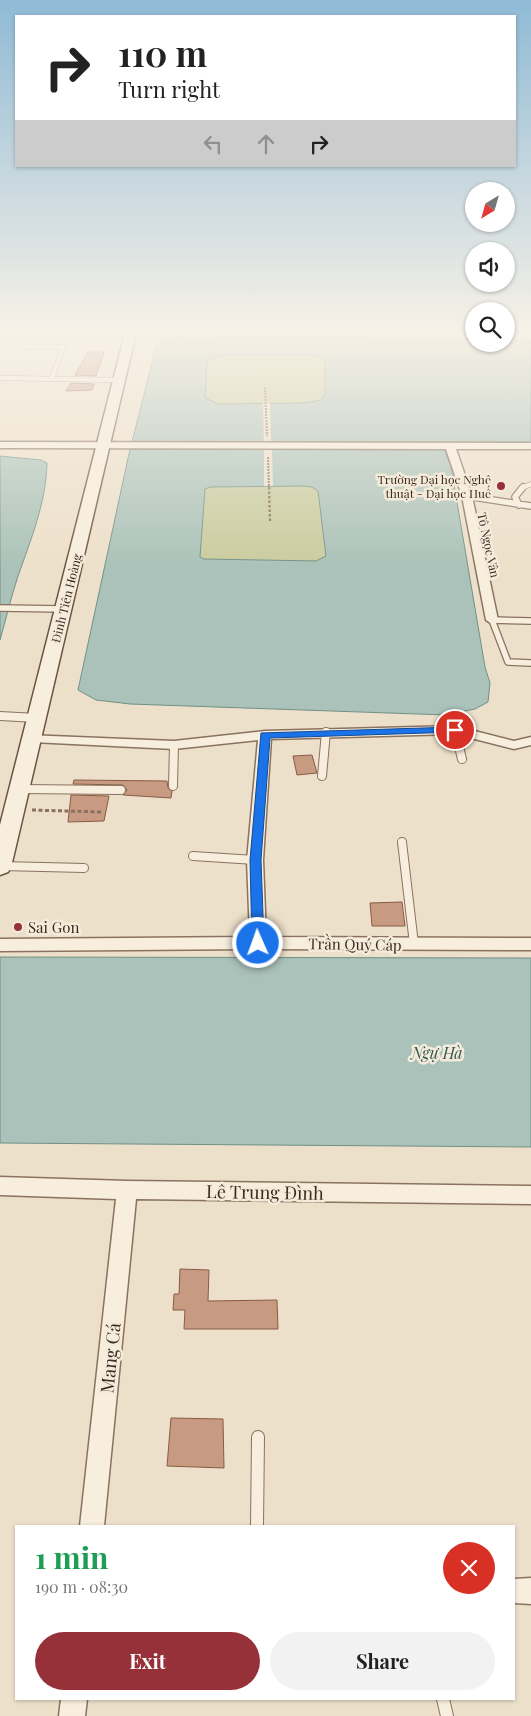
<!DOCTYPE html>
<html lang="en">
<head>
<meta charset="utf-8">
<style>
	:root { --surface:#fff; --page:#f2f2f2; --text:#222; --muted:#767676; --accent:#96313a }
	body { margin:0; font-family:"Playfair Display",serif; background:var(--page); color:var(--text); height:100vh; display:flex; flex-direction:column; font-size:19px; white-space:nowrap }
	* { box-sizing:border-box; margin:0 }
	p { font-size:16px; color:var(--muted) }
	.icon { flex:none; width:28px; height:28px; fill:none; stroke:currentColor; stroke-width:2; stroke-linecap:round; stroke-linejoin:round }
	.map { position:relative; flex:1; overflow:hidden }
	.details { position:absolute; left:15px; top:1525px; width:500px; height:175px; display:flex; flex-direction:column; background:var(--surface); border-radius:0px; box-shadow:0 1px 4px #0004 }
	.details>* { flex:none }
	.guide { position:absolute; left:15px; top:15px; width:501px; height:152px; border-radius:0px; box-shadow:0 1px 4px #0004; background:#fff; color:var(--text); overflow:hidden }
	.needle { width:32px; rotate:217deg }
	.tools { position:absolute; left:465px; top:182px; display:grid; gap:10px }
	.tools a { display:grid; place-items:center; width:50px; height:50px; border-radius:50%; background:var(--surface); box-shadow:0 1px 4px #0004; font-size:25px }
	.pin { position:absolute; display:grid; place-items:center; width:42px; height:42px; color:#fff; margin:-21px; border:2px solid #fff; border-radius:50%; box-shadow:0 1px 5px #0007 }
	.me { position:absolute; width:55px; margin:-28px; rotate:358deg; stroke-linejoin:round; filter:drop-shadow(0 0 4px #0008) }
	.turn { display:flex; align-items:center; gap:18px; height:105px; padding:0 20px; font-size:22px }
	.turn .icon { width:65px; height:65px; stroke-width:2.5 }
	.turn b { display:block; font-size:35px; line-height:42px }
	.lanes { display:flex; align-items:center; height:48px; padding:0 20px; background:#0003; justify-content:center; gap:25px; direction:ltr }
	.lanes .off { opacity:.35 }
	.round { display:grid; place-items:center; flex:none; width:52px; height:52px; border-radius:26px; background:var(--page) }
	.head { display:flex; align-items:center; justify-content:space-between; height:85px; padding:0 20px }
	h1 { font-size:30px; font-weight:700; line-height:38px; color:#1e9e55 }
	.cta { display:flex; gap:10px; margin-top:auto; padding:10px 20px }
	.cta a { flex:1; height:58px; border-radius:30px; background:var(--accent); color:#fff; font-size:20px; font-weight:700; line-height:58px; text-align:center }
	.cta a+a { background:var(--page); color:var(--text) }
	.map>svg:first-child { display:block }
	.green { fill:#cacb9e }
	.water { fill:#aac2b9; stroke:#719086; fill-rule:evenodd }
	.pier { fill:#ede0ca }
	.building { fill:#c99a82; stroke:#885b46 }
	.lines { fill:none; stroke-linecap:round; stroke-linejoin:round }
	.lane-far3-casing { stroke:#89725f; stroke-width:5.5 }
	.lane-far2-casing { stroke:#89725f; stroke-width:8 }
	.lane-far1-casing { stroke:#89725f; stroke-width:10 }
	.lane-casing { stroke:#89725f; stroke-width:14 }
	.street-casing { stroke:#89725f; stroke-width:3 }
	.secondary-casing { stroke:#6b5342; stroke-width:3 }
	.path-far2 { stroke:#89725f; stroke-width:2; stroke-dasharray:2 1; stroke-linecap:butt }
	.path-far1 { stroke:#89725f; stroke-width:2.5; stroke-dasharray:2.5 2; stroke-linecap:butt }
	.path { stroke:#89725f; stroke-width:3; stroke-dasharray:4 2.5; stroke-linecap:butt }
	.lane-far3 { stroke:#f8eedd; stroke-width:4.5 }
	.lane-far2 { stroke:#f8eedd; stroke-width:5.5 }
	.lane-far1 { stroke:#f8eedd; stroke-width:8 }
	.lane { stroke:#f8eedd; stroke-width:12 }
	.street { fill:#f8eedd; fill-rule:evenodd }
	.secondary { fill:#f8eedd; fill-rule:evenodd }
	.route { fill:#1a73e8; stroke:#114b97 }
	.poi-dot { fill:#96313a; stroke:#f5ebda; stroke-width:2 }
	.labels { text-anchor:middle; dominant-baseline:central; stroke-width:5; stroke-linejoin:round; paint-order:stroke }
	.far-poi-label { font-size:12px; fill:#3b2c22; stroke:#f5ebda; text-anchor:end }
	.far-street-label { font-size:12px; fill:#3b2c22; stroke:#f5ebda }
	.poi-label { font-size:15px; fill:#3b2c22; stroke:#f5ebda; text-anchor:start }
	.street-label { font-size:15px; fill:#3b2c22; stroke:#f5ebda }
	.water-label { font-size:16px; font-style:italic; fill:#325a54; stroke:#f5ebda }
	.near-street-label { font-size:18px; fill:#3b2c22; stroke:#f5ebda }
</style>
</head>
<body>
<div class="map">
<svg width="531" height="1716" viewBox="0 0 531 1716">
	<rect width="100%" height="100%" fill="#ede0ca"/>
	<!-- green -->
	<path class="green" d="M 223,355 L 321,356 L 326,358 L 325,394 L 321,400 L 305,403 L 219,404 L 205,398 L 207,361 Z
		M 304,486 L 312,487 L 318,490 L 326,557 L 316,561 L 204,559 L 200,557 L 205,489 L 210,487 Z"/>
	<!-- water -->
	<path class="water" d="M 180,335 L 474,339 L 474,344 L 506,344 L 506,340 L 531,340 L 531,442 L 132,442 L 156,347 L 161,341 ZM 223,355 L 313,355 L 325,358 L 325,394 L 321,400 L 305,403 L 219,404 L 205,398 L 207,361 Z
		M 130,449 L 444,449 L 451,467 L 485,667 L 490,683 L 488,702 L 475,709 L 446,715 L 130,704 L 96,700 L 78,690 ZM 304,486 L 312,487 L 318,491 L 326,556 L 316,561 L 204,559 L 200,557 L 205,489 L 210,487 Z
		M 0,456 L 41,460 L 47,463 C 46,503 31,539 18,576 C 11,597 6,619 0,640 Z
		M 0,957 L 531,958 L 531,1147 L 0,1143 Z"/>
	<!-- pier -->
	<path class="pier" d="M 263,403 L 270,403 L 271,444 L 264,444 Z
		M 264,447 L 272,447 L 273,486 L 264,486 Z"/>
	<!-- building -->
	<path class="building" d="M 88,352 L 104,352 L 96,376 L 75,375 Z
		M 71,383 L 94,384 L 92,390 L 66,391 Z
		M 312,755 L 317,773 L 297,775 L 293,756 Z
		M 74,780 L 167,781 L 168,788 L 172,791 L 171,798 L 123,795 L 127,790 L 123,785 L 73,784 Z
		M 71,795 L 109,796 L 104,821 L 68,822 Z
		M 402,902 L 405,926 L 372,926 L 370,903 Z
		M 180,1269 L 209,1270 L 208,1301 L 277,1300 L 278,1329 L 184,1329 L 185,1310 L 173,1310 L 174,1294 L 179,1294 Z
		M 171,1418 L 223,1419 L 224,1468 L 167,1466 Z"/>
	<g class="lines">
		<defs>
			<path id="lane-far3" d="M 33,329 L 25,347 L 63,347 L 52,378
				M 0,378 L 120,380
				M 522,488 L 531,484"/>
			<path id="lane-far2" d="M 467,496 L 531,506
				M 519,505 L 515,497 L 523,487
				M 0,608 L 64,609
				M 531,621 L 492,620 L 508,662 L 531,663"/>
			<path id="lane-far1" d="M 0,716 L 37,718
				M 455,730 L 462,759
				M 322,776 L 326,732
				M 173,786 L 174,745
				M 21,789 L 121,790
				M 402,842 L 414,944
				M 193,856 L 255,860
				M 1,866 L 84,868"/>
			<path id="lane" d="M 257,1526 L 258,1437
				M 443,1699 L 447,1716"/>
			<path id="street" d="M 0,442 L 531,443 L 531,449 L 456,449 L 472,496 L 498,620 L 492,624 L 486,620 L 462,496 L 446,449 L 0,448 Z
				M 455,726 L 514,741 L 531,737 L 531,745 L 514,749 L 455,734 L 271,739 L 263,860 L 266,937 L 531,938 L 531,950 L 258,949 L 0,951 L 0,939 L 250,937 L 247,860 L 258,740 L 174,749 L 32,742 L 25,738 L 27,735 L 174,741 L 265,731 Z
				M 0,1177 L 127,1181 L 531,1186 L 531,1204 L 136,1199 L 104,1526 L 80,1526 L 116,1199 L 0,1195 Z
				M 531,1578 L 531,1604 L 514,1603 L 514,1579 Z
				M 61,1699 L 87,1699 L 85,1716 L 59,1716 Z"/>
			<path id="secondary" d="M 126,329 L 137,329 L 11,867 L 8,872 L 0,875 L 0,825 Z"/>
		</defs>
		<!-- lane-far3 casing -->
		<use href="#lane-far3" class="lane-far3-casing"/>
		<!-- lane-far2 casing -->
		<use href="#lane-far2" class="lane-far2-casing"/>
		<!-- lane-far1 casing -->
		<use href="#lane-far1" class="lane-far1-casing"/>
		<!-- lane casing -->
		<use href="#lane" class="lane-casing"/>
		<!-- street casing -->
		<use href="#street" class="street-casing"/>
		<!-- secondary casing -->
		<use href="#secondary" class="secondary-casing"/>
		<!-- path-far2 -->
		<path class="path-far2" d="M 265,387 L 267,436
			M 268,457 L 269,488"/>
		<!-- path-far1 -->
		<path class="path-far1" d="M 269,487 L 270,521"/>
		<!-- path -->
		<path class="path" d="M 32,810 L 101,812"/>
		<!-- lane-far3 -->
		<use href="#lane-far3" class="lane-far3"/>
		<!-- lane-far2 -->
		<use href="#lane-far2" class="lane-far2"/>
		<!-- lane-far1 -->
		<use href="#lane-far1" class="lane-far1"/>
		<!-- lane -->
		<use href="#lane" class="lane"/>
		<!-- street -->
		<use href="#street" class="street"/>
		<!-- secondary -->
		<use href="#secondary" class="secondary"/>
	</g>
	<!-- sky -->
	<linearGradient id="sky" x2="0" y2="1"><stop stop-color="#8fbad5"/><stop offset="0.58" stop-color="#f7f1e7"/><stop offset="1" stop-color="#f7f1e7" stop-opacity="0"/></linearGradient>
	<rect width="531" height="570" fill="url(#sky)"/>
	<!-- route -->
	<path class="route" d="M 455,727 L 458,728 L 458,732 L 270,738 L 261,860 L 264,943 L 262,946 L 254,946 L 252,943 L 250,860 L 261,733 Z"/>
	<!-- markers -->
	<g class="poi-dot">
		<circle cx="501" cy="486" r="5"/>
		<circle cx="18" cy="927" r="5"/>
	</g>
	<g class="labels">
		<!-- far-poi labels -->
		<g class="far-poi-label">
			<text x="491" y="479">Trường Đại học Nghệ<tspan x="491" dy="14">thuật - Đại học Huế</tspan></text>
		</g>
		<!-- far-street labels -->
		<g class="far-street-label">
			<text transform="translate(489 545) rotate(78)">Tô Ngọc Vân</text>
			<text transform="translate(66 598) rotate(-76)">Đinh Tiên Hoàng</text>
		</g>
		<!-- poi labels -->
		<g class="poi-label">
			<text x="28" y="927">Sai Gon</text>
		</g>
		<!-- street labels -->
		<g class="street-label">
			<text transform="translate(355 944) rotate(1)">Trần Quý Cáp</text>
		</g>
		<!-- water labels -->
		<g class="water-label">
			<text x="437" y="1052">Ngự Hà</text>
		</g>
		<!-- near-street labels -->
		<g class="near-street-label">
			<text transform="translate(265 1192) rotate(1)">Lê Trung Đình</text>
			<text transform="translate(110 1358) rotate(-84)">Mang Cá</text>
		</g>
	</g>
</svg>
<div class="tools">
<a><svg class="needle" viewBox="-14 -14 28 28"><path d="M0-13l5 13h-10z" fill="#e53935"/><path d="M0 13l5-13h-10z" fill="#767676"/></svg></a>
<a><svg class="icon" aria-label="sound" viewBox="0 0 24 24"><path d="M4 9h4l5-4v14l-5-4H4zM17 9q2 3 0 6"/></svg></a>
<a><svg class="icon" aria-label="search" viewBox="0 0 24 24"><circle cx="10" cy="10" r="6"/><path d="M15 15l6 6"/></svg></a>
</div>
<div class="pin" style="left:455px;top:730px;background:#d93025"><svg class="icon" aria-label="arrive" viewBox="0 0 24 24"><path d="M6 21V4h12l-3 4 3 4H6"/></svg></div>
<svg class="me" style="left:258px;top:943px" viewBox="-20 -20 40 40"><circle r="17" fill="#1a73e8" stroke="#fff" stroke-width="3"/><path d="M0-11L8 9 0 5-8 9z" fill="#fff"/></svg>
<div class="guide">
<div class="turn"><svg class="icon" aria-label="right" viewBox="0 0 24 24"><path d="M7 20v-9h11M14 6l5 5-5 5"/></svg><div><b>110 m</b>Turn right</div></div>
<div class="lanes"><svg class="icon off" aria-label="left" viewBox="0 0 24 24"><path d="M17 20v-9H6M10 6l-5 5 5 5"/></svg><svg class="icon off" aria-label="ahead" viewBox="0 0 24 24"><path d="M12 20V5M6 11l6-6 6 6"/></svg><svg class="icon" aria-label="right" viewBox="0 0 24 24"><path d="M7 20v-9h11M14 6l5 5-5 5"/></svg></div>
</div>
<section class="details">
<div class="head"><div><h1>1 min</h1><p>190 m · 08:30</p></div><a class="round" style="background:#d93025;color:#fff"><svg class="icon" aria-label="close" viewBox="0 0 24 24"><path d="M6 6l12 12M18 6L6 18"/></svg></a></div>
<div class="cta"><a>Exit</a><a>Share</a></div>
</section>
</div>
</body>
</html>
